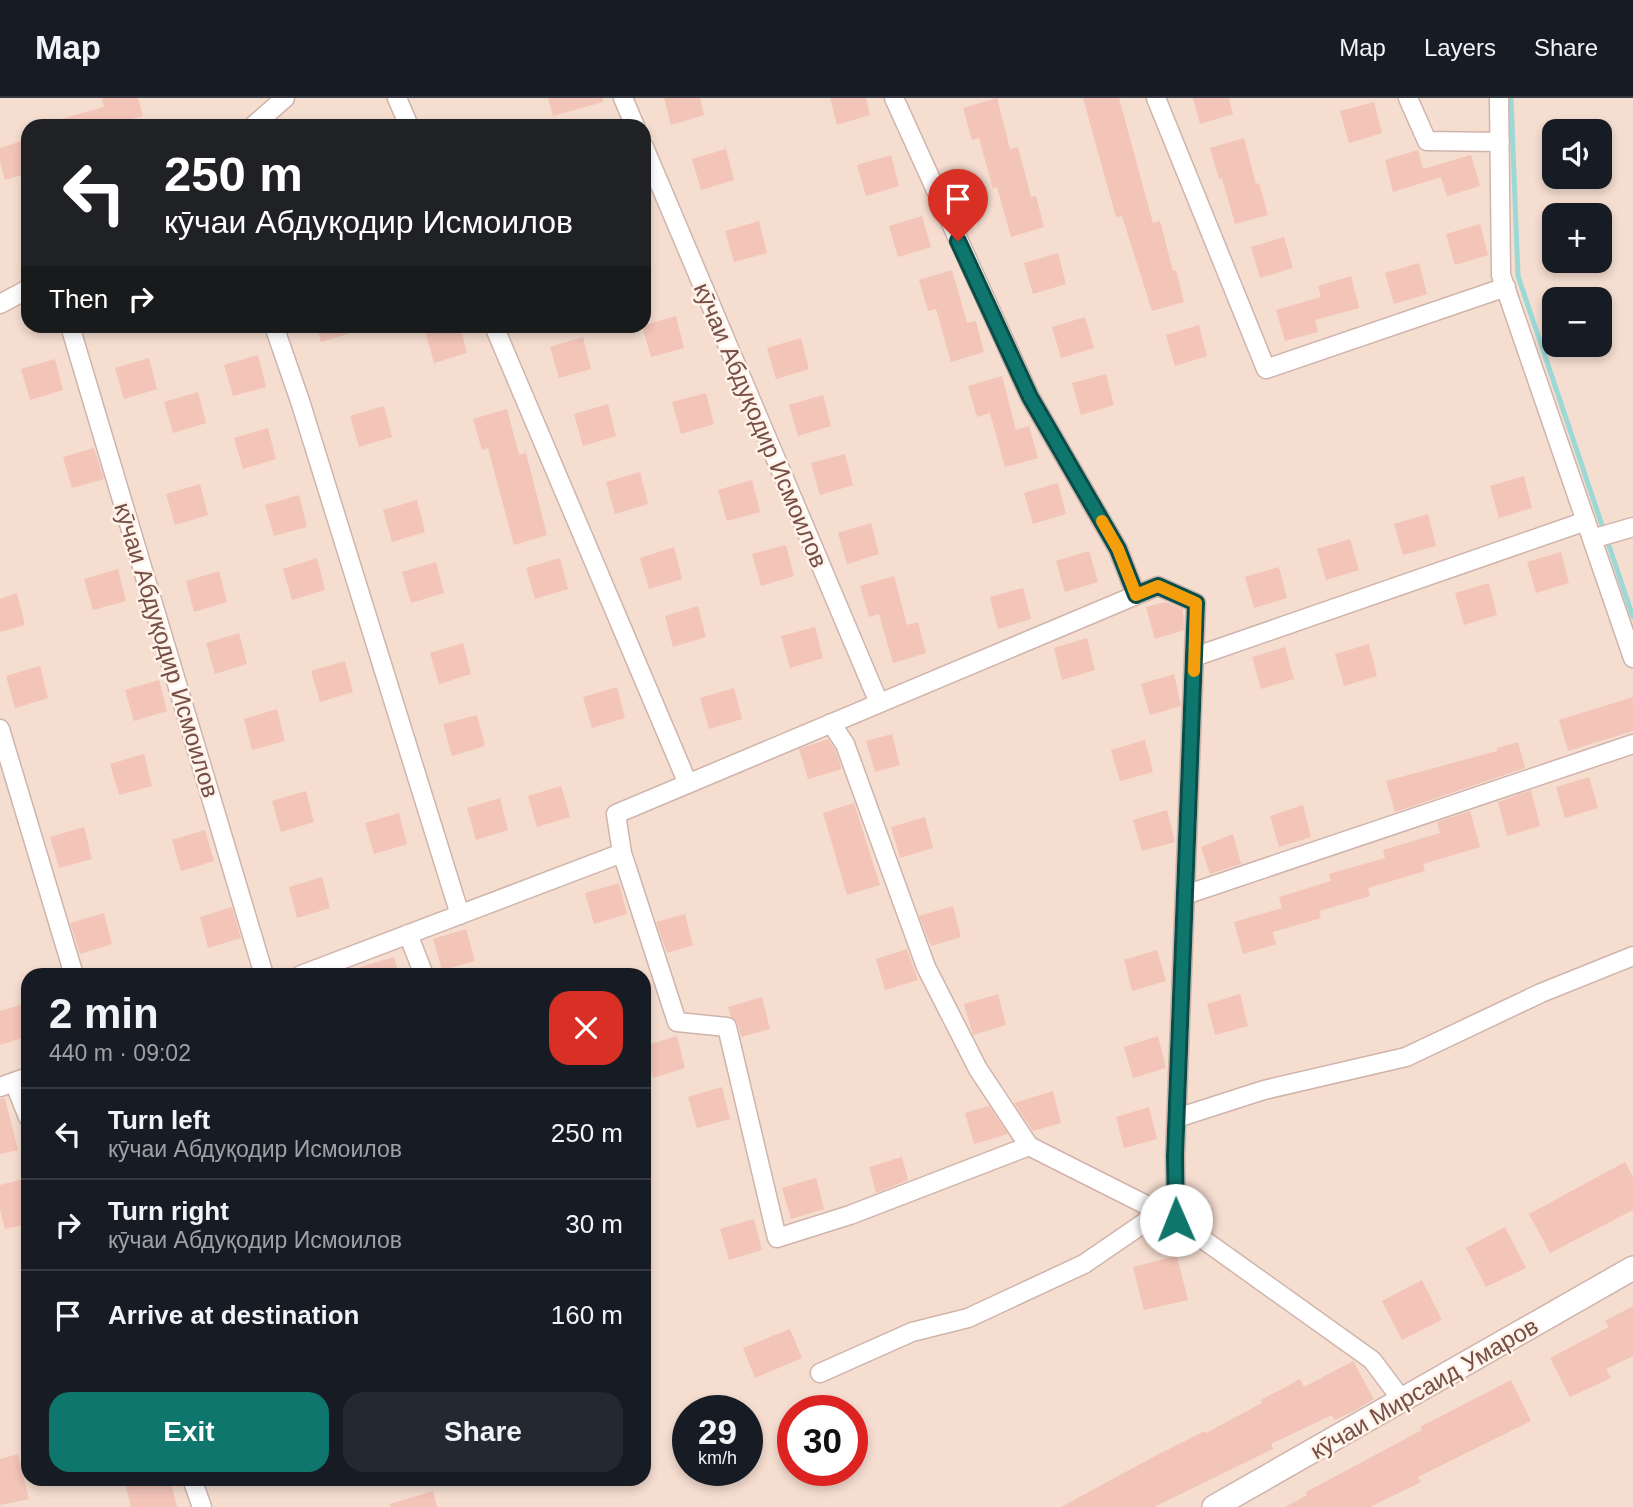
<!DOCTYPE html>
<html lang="en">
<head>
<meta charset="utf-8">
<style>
	:root { --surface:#171b24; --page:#242831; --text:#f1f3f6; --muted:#9ea1a6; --line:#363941; --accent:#0f766e }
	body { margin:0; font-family:Arial,sans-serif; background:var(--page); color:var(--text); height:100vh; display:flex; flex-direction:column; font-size:26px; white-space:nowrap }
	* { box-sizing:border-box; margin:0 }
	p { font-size:23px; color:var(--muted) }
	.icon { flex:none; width:38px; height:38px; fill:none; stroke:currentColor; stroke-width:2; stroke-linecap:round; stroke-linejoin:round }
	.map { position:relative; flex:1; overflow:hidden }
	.sheet { position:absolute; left:21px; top:870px; width:630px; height:518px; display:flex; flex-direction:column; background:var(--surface); border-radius:21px; box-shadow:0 4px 10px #0003 }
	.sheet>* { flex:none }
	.hud { position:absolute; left:21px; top:21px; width:630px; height:214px; border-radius:21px; box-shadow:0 4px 10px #0003; background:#202124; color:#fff; overflow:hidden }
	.fabs { position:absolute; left:1542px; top:21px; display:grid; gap:14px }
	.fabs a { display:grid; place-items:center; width:70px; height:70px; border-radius:14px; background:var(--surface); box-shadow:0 4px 10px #0003; font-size:35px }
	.speed { position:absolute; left:672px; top:1297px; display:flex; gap:14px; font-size:35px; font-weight:700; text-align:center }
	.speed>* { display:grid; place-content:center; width:91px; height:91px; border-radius:50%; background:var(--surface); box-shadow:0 4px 10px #0003; line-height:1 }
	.speed small { font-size:18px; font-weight:400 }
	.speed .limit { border:10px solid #d22; background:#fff; color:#111 }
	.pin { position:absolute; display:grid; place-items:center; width:60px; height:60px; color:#fff; margin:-72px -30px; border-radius:50% 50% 50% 0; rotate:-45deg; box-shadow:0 0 7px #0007 }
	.pin .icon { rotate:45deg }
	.me { position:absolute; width:77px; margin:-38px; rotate:359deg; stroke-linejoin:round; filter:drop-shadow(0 0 5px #0008) }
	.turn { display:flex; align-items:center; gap:24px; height:147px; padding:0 28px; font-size:32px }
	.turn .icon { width:91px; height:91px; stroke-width:2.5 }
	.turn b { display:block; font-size:49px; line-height:60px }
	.then { display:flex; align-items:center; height:66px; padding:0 28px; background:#0003; gap:14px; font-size:26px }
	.round { display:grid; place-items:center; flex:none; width:74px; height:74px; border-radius:21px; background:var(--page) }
	.overview { display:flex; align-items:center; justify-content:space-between; height:119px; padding:0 28px }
	h1 { font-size:42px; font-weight:600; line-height:52px }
	.primary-button { display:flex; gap:14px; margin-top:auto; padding:14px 28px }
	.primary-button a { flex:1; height:80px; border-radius:21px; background:var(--accent); color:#fff; font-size:28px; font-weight:600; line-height:80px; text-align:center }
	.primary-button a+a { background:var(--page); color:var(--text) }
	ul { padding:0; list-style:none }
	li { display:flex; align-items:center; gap:21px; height:91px; padding:0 28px; border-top:2px solid var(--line) }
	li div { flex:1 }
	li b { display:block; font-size:26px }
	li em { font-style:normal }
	header { display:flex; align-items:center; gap:42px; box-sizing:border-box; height:98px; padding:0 35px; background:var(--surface); border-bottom:2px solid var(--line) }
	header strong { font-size:33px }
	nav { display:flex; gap:38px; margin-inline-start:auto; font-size:24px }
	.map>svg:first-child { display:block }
	.residential { fill:#f5ddd0; fill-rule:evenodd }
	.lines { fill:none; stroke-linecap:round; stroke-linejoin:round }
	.stream { stroke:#9cd9d6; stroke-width:5 }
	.building { fill:#f3c4b8 }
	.minor-casing { stroke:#d0b4ab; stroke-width:21 }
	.tertiary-casing { stroke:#d0b4ab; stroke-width:26 }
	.minor { stroke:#fff; stroke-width:18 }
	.tertiary { stroke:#fff; stroke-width:23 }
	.route-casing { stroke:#0a4d48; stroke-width:18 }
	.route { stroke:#0f766e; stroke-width:12 }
	.slow { stroke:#f59e0b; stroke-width:12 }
	.labels { text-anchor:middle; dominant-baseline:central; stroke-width:5; stroke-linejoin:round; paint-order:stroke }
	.street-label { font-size:24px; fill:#754f48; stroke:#fff2e8 }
</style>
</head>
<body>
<header>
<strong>Map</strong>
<nav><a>Map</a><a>Layers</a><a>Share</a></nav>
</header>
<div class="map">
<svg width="1633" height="1409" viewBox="0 0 1633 1409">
	<rect width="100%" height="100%" fill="#fdede2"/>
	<!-- residential -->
	<path class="residential" d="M 0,0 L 1633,0 L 1633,1409 L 0,1409 ZM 28,28 L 644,28 L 644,228 L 28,228 ZM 1554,33 L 1600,33 L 1600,79 L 1554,79 ZM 1554,117 L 1600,117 L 1600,163 L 1554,163 ZM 1554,201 L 1600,201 L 1600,247 L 1554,247 ZM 28,877 L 644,877 L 644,1381 L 28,1381 ZM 688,1312 L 747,1312 L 747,1372 L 688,1372 ZM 793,1312 L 852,1312 L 852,1372 L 793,1372 Z"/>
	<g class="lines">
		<!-- stream -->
		<path class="stream" d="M 1511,0 L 1518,178 L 1633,519"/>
	</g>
	<!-- building -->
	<path class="building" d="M 102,0 L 138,0 L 143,18 L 108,28 L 51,28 L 51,24 L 104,9 Z
		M 548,0 L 603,0 L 603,4 L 553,18 Z
		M 664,0 L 700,0 L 704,17 L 671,27 Z
		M 830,0 L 866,0 L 870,17 L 837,27 Z
		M 997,0 L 1010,51 L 1018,49 L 1031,99 L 1036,98 L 1044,129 L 1011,139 L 997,89 L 993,91 L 979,40 L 972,42 L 963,10 Z
		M 1083,0 L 1119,0 L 1153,125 L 1160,123 L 1173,173 L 1176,172 L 1184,204 L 1152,213 L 1122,118 L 1116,119 Z
		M 1193,0 L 1229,0 L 1233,16 L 1200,26 Z
		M 1374,4 L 1382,35 L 1349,45 L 1340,13 Z
		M 1244,40 L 1256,86 L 1259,85 L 1268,117 L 1235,126 L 1222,80 L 1219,81 L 1210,50 Z
		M 28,41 L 28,75 L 5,82 L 0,63 L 0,50 Z
		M 726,51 L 734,82 L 701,92 L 692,61 Z
		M 1418,52 L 1423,71 L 1471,57 L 1480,88 L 1447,98 L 1441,79 L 1393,94 L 1385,62 Z
		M 891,57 L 899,88 L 866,98 L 857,67 Z
		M 922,118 L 931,149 L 898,159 L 889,128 Z
		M 759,123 L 767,155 L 734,164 L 725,133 Z
		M 1480,126 L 1488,157 L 1455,167 L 1446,136 Z
		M 1284,139 L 1293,170 L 1260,180 L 1251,149 Z
		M 1058,155 L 1066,186 L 1033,196 L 1024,165 Z
		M 1419,165 L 1427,196 L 1394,206 L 1385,175 Z
		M 952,172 L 967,225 L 976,223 L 984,254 L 951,264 L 936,211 L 928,213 L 919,182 Z
		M 1351,178 L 1359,210 L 1315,222 L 1318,234 L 1285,243 L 1276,212 L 1321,199 L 1318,188 Z
		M 676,218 L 684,250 L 651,259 L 642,228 Z
		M 1085,219 L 1094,250 L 1061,260 L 1052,229 Z
		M 1199,227 L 1207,258 L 1175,268 L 1166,237 Z
		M 316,228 L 363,228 L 364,231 L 321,244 Z
		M 445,228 L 460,228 L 467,255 L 434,265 L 425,233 Z
		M 583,239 L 591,271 L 559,280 L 550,249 Z
		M 801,240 L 809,271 L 776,281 L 767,250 Z
		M 258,257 L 266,289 L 233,298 L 224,267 Z
		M 149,260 L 157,291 L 124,301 L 115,270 Z
		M 55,261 L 63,292 L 30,302 L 21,271 Z
		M 1106,276 L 1114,307 L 1081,317 L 1072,285 Z
		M 1002,278 L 1016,332 L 1029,328 L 1038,360 L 1005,369 L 990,315 L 977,319 L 968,288 Z
		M 198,294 L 206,325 L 173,335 L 164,304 Z
		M 706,295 L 714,326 L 681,336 L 672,304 Z
		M 823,297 L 831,328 L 798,338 L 789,307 Z
		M 608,306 L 616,338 L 583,348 L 574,316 Z
		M 384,308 L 392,339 L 359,349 L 350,318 Z
		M 507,311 L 519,357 L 526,355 L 547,437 L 514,447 L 488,350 L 482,352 L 473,321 Z
		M 268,330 L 276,361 L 243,371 L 234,340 Z
		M 94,350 L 104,381 L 72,390 L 63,359 Z
		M 845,356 L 853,387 L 820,397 L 811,365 Z
		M 640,374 L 648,406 L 615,416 L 606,384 Z
		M 1524,378 L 1532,410 L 1499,420 L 1490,388 Z
		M 752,382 L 760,414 L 727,423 L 718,392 Z
		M 1058,385 L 1066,416 L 1033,426 L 1024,395 Z
		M 200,386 L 208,417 L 175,427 L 166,396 Z
		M 299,397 L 307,429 L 274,438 L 265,407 Z
		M 417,402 L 425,434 L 392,444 L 383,412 Z
		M 1428,416 L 1436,448 L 1403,457 L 1394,426 Z
		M 871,425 L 879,456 L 847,466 L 838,435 Z
		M 1350,441 L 1359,472 L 1326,482 L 1317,451 Z
		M 786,447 L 794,478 L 761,488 L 752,456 Z
		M 674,449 L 682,481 L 649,491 L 640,460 Z
		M 1089,453 L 1098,484 L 1065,494 L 1056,463 Z
		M 1561,454 L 1569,485 L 1536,495 L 1527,464 Z
		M 317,460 L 325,492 L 292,502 L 283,471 Z
		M 560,460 L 568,491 L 535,501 L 526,470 Z
		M 436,464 L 444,495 L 411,505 L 402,474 Z
		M 1279,469 L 1287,500 L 1254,510 L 1245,479 Z
		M 118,471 L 126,503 L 93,512 L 84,481 Z
		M 219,473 L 227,504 L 194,514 L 186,483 Z
		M 894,478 L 907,527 L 918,524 L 926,555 L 893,565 L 879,516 L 869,519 L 860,488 Z
		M 1489,485 L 1497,517 L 1464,527 L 1455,495 Z
		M 1023,490 L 1031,521 L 998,531 L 990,499 Z
		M 17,495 L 25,527 L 0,534 L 0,501 Z
		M 1165,504 L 1183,511 L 1184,532 L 1155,541 L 1146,509 Z
		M 698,508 L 706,539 L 673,549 L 665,518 Z
		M 815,529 L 823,560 L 790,570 L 781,538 Z
		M 239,535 L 247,566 L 215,576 L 206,545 Z
		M 1087,540 L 1095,572 L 1062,582 L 1054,550 Z
		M 463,545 L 471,576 L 439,586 L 430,555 Z
		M 1369,546 L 1377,578 L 1344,588 L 1335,556 Z
		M 1285,549 L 1294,581 L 1261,591 L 1252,559 Z
		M 345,563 L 353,594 L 320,604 L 311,573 Z
		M 40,568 L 48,600 L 15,610 L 6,578 Z
		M 1174,576 L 1181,608 L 1150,617 L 1141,586 Z
		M 159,582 L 167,613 L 134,623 L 125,592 Z
		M 617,589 L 625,620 L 592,630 L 583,599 Z
		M 734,590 L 742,621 L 709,631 L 700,600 Z
		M 1633,599 L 1633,633 L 1568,653 L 1559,622 Z
		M 277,611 L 285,643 L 252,652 L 244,621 Z
		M 477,617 L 485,648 L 452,658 L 443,626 Z
		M 892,636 L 900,667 L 875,674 L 866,643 Z
		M 828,641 L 835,651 L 842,671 L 808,681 L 799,651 Z
		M 1145,642 L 1153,674 L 1120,683 L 1111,652 Z
		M 1518,644 L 1525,670 L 1395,714 L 1386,683 L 1497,653 L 1497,650 Z
		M 144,656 L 152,688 L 119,697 L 110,666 Z
		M 1589,679 L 1598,710 L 1565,720 L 1556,689 Z
		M 561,688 L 570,719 L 537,729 L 528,698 Z
		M 1531,692 L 1540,728 L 1507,738 L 1498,704 Z
		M 306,693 L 314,724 L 281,734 L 272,703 Z
		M 500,700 L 508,732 L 476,742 L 467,710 Z
		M 854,705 L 880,787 L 847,797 L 823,715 Z
		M 1303,707 L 1311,739 L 1279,749 L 1270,718 Z
		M 1167,712 L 1175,744 L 1142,753 L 1133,722 Z
		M 1470,713 L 1480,749 L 1423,766 L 1425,773 L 1368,790 L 1370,798 L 1319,813 L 1321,820 L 1273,834 L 1276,846 L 1243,856 L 1234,824 L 1282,810 L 1279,799 L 1331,783 L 1329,776 L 1385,760 L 1383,752 L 1440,735 L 1437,724 Z
		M 399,715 L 407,746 L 374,756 L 365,725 Z
		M 925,719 L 933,750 L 900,760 L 891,729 Z
		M 84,729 L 92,761 L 59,770 L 50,739 Z
		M 205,732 L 214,763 L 181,773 L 172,742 Z
		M 1233,736 L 1241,766 L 1210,776 L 1201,749 Z
		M 322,779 L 330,810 L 297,820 L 289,789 Z
		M 619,785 L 627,816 L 594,826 L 585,795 Z
		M 953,808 L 961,839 L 931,848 L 919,818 Z
		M 232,809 L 241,840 L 208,850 L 200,819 Z
		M 104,815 L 112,846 L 80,856 L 70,825 Z
		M 685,816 L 693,847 L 667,855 L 656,824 Z
		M 466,831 L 475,863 L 442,872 L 433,841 Z
		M 907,851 L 918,882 L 885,892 L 876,861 Z
		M 1157,852 L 1166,883 L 1132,893 L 1124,862 Z
		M 394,859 L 399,877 L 348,877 L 348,873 Z
		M 998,896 L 1006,927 L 973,937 L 964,906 Z
		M 1240,896 L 1248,928 L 1215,937 L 1207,906 Z
		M 762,899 L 770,931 L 741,939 L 738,926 L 731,919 L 728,909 Z
		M 26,905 L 28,938 L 0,947 L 0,913 Z
		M 677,938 L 685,970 L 653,980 L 644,948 Z
		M 1158,938 L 1166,970 L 1133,980 L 1124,949 Z
		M 722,989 L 730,1021 L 697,1030 L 688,999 Z
		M 1053,993 L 1061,1025 L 1033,1033 L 1014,1005 Z
		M 5,1000 L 18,1052 L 0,1056 L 0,1001 Z
		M 989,1008 L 1008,1036 L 974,1046 L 965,1015 Z
		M 1149,1009 L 1157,1041 L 1124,1050 L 1116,1019 Z
		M 902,1059 L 908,1082 L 876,1095 L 869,1069 Z
		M 1625,1064 L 1633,1079 L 1633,1112 L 1550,1155 L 1529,1116 Z
		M 28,1080 L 28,1126 L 5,1131 L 0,1112 L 0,1087 Z
		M 816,1080 L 824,1111 L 791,1121 L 782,1090 Z
		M 754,1121 L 762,1152 L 729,1162 L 720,1131 Z
		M 1505,1129 L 1526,1170 L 1486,1189 L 1466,1150 Z
		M 1177,1158 L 1188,1202 L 1144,1212 L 1133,1169 Z
		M 1422,1182 L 1442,1222 L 1402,1242 L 1382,1203 Z
		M 1633,1208 L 1633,1258 L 1606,1271 L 1611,1280 L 1570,1299 L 1550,1260 L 1609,1229 L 1605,1223 Z
		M 790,1231 L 802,1260 L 755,1280 L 743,1250 Z
		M 1353,1263 L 1374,1301 L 1354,1313 L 1335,1322 L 1332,1317 L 1271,1346 L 1273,1351 L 1154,1409 L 1061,1409 L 1157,1357 L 1205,1333 L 1206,1335 L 1262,1305 L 1261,1302 L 1300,1281 L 1304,1289 Z
		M 1511,1282 L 1531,1323 L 1418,1379 L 1421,1384 L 1370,1409 L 1285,1409 L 1307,1397 L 1306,1394 L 1422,1332 L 1420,1329 Z
		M 18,1356 L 29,1401 L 0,1407 L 0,1361 Z
		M 124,1381 L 170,1381 L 177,1409 L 131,1409 Z
		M 433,1393 L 437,1409 L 391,1409 L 390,1406 Z"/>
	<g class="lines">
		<defs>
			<path id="minor" d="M 397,0 L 409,28
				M 623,0 L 635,28
				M 894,0 L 1030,299 L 1118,451 L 1136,497
				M 1156,0 L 1266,271 L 1506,189
				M 1408,0 L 1427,43 L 1500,44
				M 1499,0 L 1501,177 L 1633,560
				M 253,28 L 285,0
				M 644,49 L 879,605
				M 0,206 L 28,191
				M 70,228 L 264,877
				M 274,228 L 300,303 L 460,817
				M 494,228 L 688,686
				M 1592,441 L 1633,429
				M 1194,559 L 1586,423
				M 831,625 L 845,646 L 926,869 L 978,971 L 1029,1048
				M 0,631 L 74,877
				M 1185,797 L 1633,646
				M 408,836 L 424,877
				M 301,877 L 622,755
				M 14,984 L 28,1019
				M 0,989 L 28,979
				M 1177,1020 L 1264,992 L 1406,959 L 1541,895 L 1633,858
				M 1176,1122 L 1175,1058 L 1196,505 L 1158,488 L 616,716 L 622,755 L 677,924 L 727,929 L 777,1140 L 850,1117 L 1029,1048 L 1176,1122 L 1372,1262 L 1402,1302
				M 820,1275 L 912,1234 L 968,1220 L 1084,1166 L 1160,1114
				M 192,1381 L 202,1409"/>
			<path id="tertiary" d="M 1214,1409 L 1633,1170"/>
		</defs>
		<!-- minor casing -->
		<use href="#minor" class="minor-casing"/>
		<!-- tertiary casing -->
		<use href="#tertiary" class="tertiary-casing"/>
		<!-- minor -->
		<use href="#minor" class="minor"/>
		<!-- tertiary -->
		<use href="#tertiary" class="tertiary"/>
	</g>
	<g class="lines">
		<defs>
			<path id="route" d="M 958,143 L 1030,299 L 1118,451 L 1136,497 L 1158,488 L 1196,505 L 1175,1058 L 1176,1122"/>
		</defs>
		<!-- route casing -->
		<use href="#route" class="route-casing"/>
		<!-- route -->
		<use href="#route" class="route"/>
		<!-- slow -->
		<path class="slow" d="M 1102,423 L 1118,451 L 1136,497 L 1158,488 L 1196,505 L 1194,573"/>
	</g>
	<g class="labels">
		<!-- street labels -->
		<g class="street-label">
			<text transform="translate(761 327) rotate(67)">кӯчаи Абдуқодир Исмоилов</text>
			<text transform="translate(167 552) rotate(73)">кӯчаи Абдуқодир Исмоилов</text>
			<text transform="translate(1424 1290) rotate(-30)">кӯчаи Мирсаид Умаров</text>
		</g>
	</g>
</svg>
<div class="fabs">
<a><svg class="icon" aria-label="sound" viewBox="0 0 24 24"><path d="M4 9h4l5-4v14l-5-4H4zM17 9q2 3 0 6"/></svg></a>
<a>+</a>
<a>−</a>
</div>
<div class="speed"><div>29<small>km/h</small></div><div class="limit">30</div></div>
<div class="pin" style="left:958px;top:143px;background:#d93025"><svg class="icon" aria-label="arrive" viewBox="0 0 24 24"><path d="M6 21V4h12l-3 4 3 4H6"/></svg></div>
<svg class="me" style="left:1176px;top:1122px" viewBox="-20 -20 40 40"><circle r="19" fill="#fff"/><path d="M0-13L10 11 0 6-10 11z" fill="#0f766e"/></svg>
<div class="hud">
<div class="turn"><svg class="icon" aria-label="left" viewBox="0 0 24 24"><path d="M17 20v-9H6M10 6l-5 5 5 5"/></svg><div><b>250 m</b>кӯчаи Абдуқодир Исмоилов</div></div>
<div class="then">Then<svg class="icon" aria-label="right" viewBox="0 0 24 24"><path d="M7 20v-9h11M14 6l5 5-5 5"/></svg></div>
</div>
<section class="sheet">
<div class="overview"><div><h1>2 min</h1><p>440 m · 09:02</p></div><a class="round" style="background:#d93025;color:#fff"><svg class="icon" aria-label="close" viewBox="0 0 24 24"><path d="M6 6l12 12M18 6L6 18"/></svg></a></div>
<ul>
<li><svg class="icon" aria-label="left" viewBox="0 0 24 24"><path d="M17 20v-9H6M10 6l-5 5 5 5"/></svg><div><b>Turn left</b><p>кӯчаи Абдуқодир Исмоилов</p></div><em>250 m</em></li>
<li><svg class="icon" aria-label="right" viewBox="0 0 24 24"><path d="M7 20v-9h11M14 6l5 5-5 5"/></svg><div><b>Turn right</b><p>кӯчаи Абдуқодир Исмоилов</p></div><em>30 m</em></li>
<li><svg class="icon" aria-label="arrive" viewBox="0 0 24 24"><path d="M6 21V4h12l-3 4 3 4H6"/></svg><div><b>Arrive at destination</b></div><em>160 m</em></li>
</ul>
<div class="primary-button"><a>Exit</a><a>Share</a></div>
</section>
</div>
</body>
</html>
